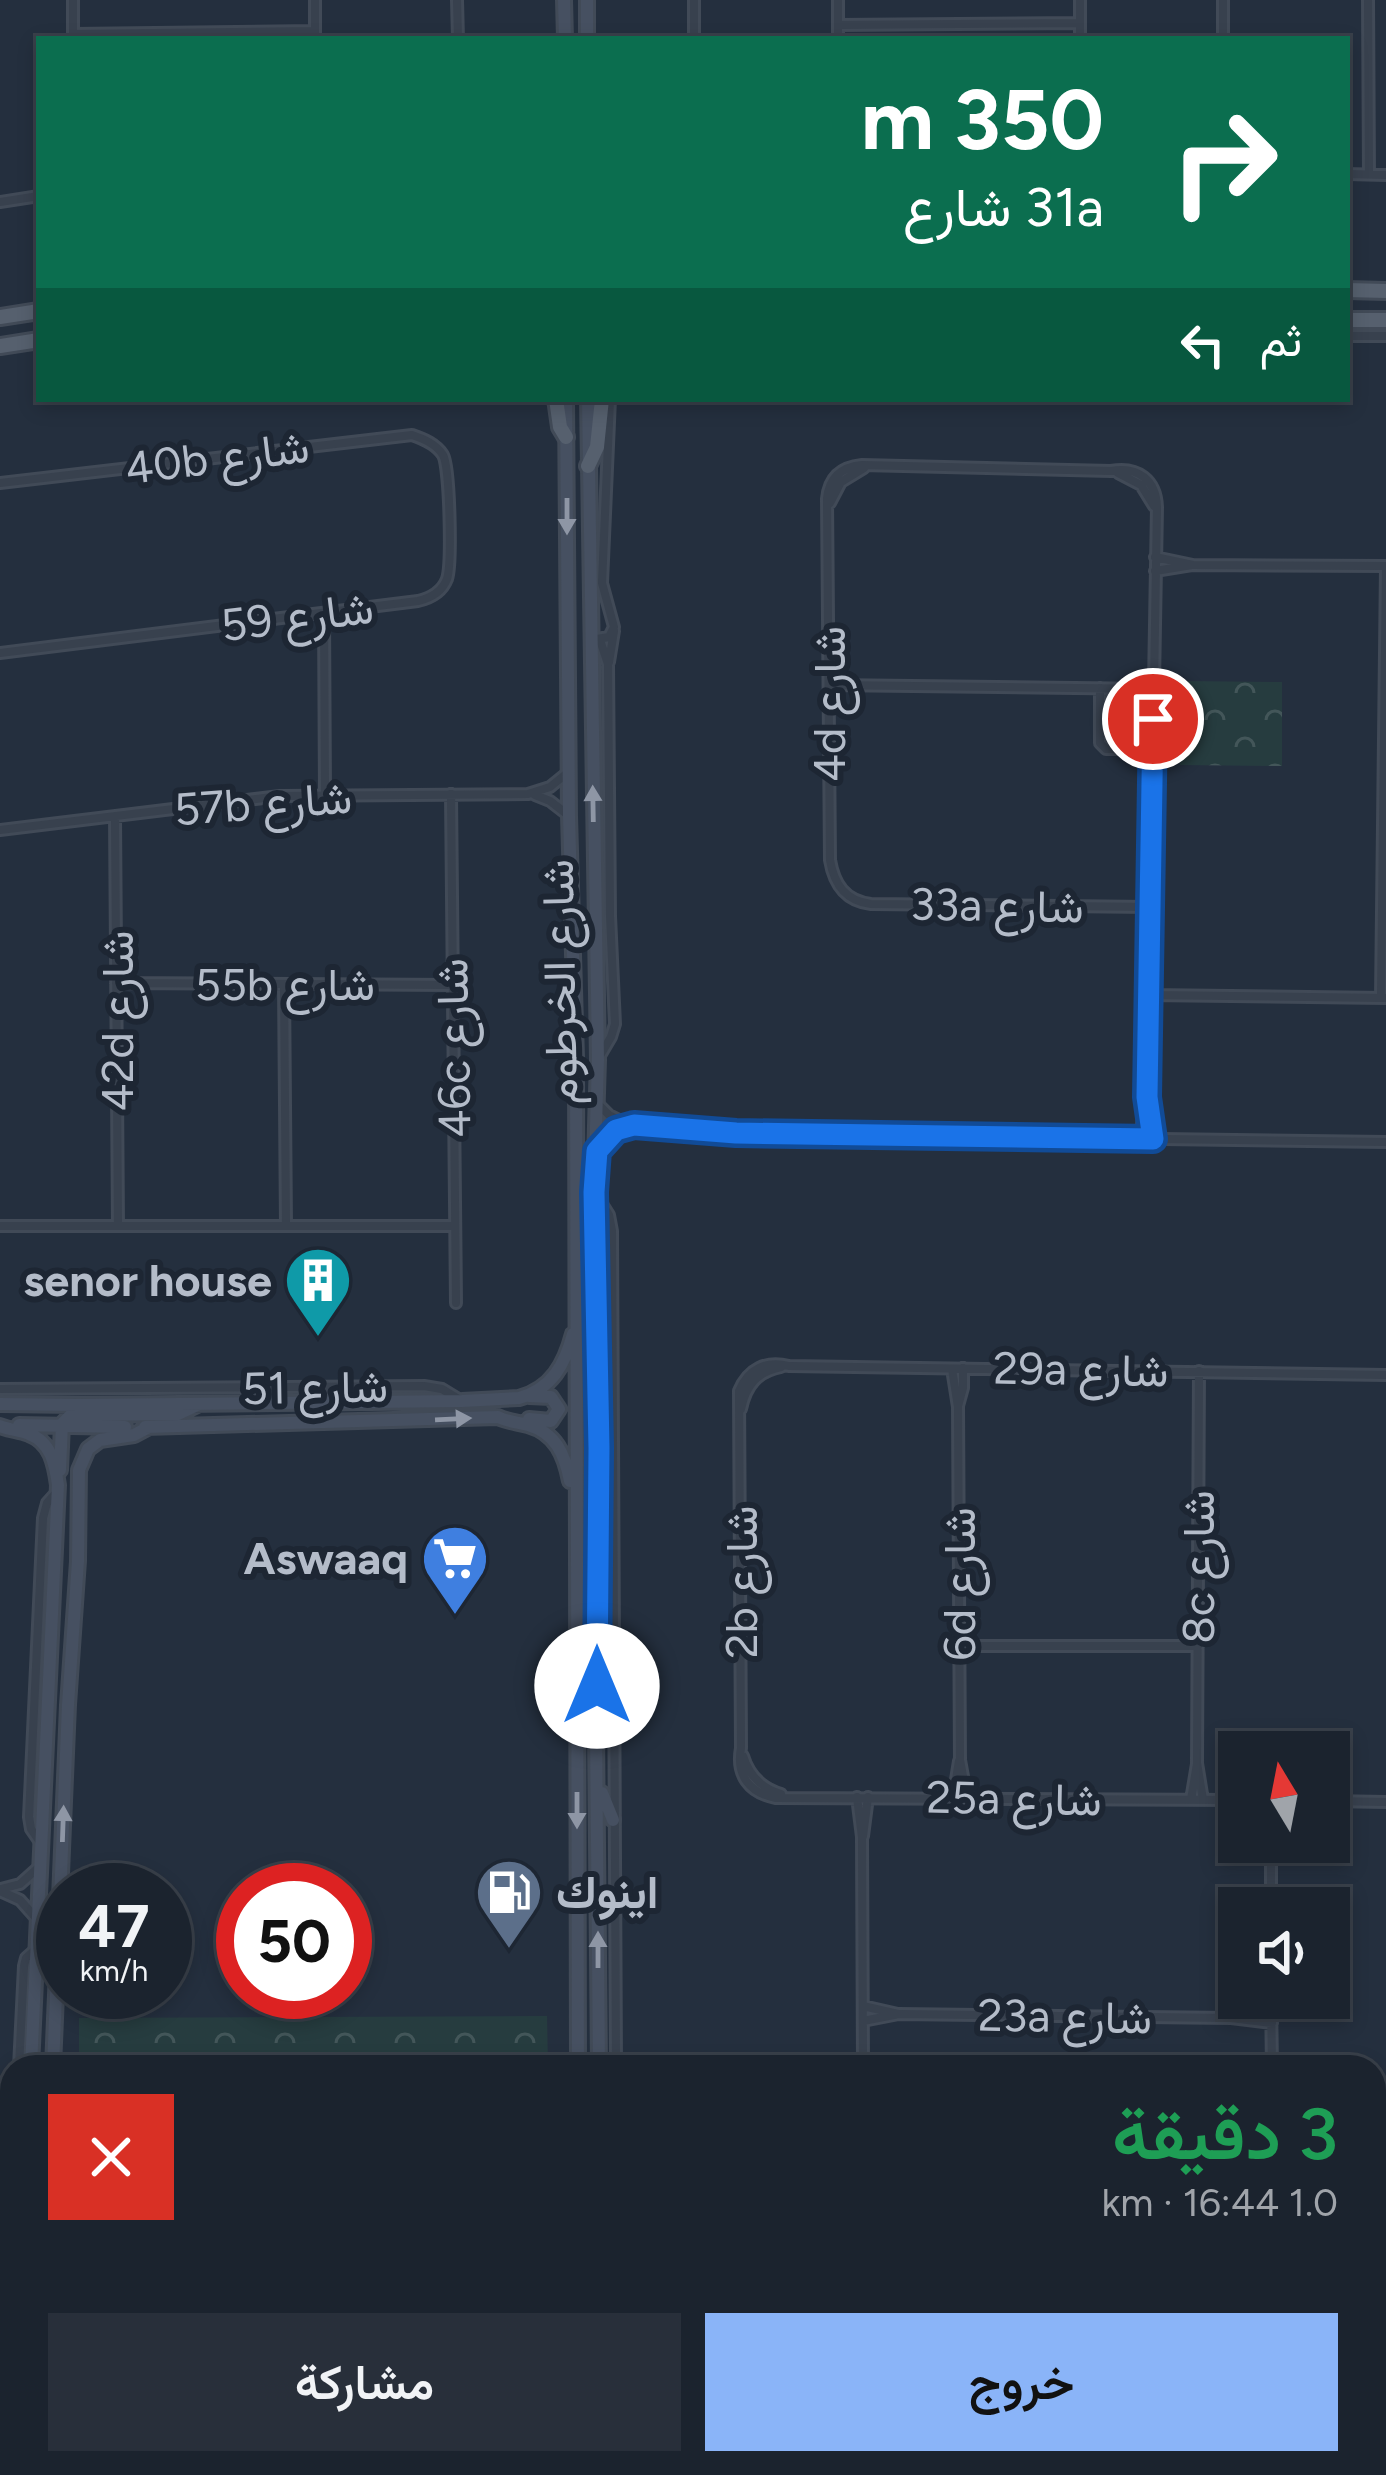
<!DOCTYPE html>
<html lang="ar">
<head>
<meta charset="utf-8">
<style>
	:root { --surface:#1b232e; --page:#282f3a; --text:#f1f3f6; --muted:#a0a4aa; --line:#39404a; --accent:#8ab4f8 }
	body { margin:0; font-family:Figtree,Vazirmatn,sans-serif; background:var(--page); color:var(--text); direction:rtl; height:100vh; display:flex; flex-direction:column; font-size:45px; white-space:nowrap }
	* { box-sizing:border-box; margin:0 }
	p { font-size:39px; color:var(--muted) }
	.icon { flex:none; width:66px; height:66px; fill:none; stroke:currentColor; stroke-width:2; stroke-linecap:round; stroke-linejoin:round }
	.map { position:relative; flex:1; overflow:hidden; direction:ltr }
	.sheet { position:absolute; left:0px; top:2055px; width:1386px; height:420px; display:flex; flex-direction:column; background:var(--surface); border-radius:36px 36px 0 0; box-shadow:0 6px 18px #0003,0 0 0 3px var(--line); direction:rtl }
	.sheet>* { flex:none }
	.banner { position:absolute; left:36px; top:36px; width:1314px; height:366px; border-radius:0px; box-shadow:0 6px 18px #0003,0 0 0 3px var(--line); direction:rtl; background:#0b6e4f; color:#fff; overflow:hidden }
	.needle { width:78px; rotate:350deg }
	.tools { position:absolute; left:1218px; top:1731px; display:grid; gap:24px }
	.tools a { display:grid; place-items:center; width:132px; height:132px; border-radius:0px; background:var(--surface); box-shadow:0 6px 18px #0003,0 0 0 3px var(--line); font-size:60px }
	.speed { position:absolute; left:36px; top:1863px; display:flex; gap:24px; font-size:60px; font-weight:700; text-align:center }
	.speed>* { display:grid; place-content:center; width:156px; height:156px; border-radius:50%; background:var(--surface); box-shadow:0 6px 18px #0003,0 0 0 3px var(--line); line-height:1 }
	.speed small { font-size:30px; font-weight:400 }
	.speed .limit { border:18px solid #d22; background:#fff; color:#111 }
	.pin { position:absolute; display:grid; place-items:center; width:102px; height:102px; color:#fff; margin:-51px; border:6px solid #fff; border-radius:50%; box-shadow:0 3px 12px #0007 }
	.me { position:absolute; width:132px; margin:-66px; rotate:0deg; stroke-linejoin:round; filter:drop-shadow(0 0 9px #0008) }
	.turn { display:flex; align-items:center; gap:42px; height:252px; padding:0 48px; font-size:54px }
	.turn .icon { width:156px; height:156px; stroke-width:2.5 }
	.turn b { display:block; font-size:84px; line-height:102px }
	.then { display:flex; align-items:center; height:114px; padding:0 48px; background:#0003; gap:24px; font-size:45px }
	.round { display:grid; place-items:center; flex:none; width:126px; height:126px; border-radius:0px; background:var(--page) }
	.overview { display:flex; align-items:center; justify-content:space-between; height:204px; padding:0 48px }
	h1 { font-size:72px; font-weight:600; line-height:90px; color:#1e9e55 }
	.action { display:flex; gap:24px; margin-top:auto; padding:24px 48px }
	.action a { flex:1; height:138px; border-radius:0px; background:var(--accent); color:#111; font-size:48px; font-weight:600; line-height:138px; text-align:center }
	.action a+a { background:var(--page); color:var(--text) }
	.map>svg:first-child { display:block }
	.park { fill:url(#park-crowns) }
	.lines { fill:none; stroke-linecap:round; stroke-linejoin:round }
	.street-casing { stroke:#414a57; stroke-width:14 }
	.secondary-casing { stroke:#414a57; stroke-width:18 }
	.primary-casing { stroke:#414a57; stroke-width:20 }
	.street { stroke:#38414e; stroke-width:8 }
	.secondary { stroke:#465061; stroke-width:12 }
	.primary { stroke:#56606e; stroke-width:14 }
	.oneway { fill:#8e96a5 }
	.route-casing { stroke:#114b97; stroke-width:30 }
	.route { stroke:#1a73e8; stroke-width:21 }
	.labels { text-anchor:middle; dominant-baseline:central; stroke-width:12; stroke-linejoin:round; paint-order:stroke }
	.street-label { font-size:45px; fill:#b4bcc9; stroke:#1d2633 }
	.poi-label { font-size:45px; font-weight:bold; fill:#b4bcc9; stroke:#1d2633; text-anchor:end }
</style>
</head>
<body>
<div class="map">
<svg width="1386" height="2475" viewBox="0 0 1386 2475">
	<defs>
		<pattern id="park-crowns" width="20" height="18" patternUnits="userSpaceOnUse" patternTransform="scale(3)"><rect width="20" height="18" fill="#263c3f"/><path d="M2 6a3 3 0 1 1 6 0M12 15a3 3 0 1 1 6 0" fill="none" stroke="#435659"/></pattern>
	</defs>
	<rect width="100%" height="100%" fill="#242f3e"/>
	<!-- park -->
	<path class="park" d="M 1182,681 L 1282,682 L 1282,766 L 1180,765 Z
		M 547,2016 L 548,2067 L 79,2067 L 79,2018 Z"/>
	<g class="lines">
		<defs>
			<path id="street" d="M 73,0 L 73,34
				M 315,0 L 315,39
				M 457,0 L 458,39
				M 694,0 L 694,39
				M 838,0 L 838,39
				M 1080,0 L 1080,39
				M 1223,0 L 1223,39
				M 1368,0 L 1369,174
				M 838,25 L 1080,23
				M 73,34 L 315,31
				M 1347,174 L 1386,175
				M 0,202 L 39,196
				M 1347,336 L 1386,336
				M 1118,473 L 1141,485 L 1154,506
				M 0,483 L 412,435 C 424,439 436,444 443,455 C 450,468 452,564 447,579 C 442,592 431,598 418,601 L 0,653
				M 830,503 L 841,482 L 864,468
				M 1155,557 L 1193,565 L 1386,566
				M 1155,571 L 1192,565
				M 324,613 L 325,794
				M 597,639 L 609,637 L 614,627 L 602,583 L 610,399
				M 609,662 L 614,631
				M 829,685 L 1153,689
				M 1100,688 L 1100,743 L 1106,749 L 1152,749
				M 451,794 L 456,1303
				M 535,795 L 550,801 L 568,815
				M 115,816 L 118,1226
				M 0,830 L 280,796 L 528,794 L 550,787 L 566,774
				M 1150,907 L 871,904 C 845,901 834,884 830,860 L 827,499 C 829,478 841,467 862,465 L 1111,471 C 1138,466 1156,480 1157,507 L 1147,1097 L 1153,1139
				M 116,983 L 453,985
				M 284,984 L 286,1226
				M 1149,995 L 1386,998
				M 1381,998 L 1386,566
				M 598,1059 L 611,1037 L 615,1024 L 610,916 L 608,664 L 600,640
				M 598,1104 L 609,1115 L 625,1123 L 736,1133 L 1386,1142
				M 1139,1139 L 1147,1098
				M 597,1150 L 608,1136 L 627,1126
				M 597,1196 L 609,1215 L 612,1231 L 616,2067
				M 0,1226 L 455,1226
				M 952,1369 L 958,1407 L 960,1760 L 967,1798
				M 1199,1371 L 1197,1763 L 1203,1800
				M 0,1389 L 424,1386 L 442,1389 L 460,1400
				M 958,1406 L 963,1388 L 963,1368
				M 741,1409 C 746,1385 757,1372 781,1367
				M 959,1646 L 1198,1646
				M 743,1756 C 749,1776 761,1788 781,1794
				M 857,1797 L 862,1837 L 863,2067
				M 953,1798 L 959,1761
				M 1191,1800 L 1197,1764
				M 1239,1800 L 776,1798 C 749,1793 736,1775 741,1748 L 739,1391 C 748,1369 766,1360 789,1366 L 1386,1375
				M 1329,1801 L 1386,1802
				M 863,1836 L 868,1797
				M 40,1842 L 31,1829 L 29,1817 L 43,1518 L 47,1503 L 56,1493
				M 1271,1842 L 1271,1908
				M 1,1889 L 20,1884 L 39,1867
				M 0,1891 L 20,1900 L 36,1918
				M 1271,1998 L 1272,2067
				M 863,2006 L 898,2014
				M 1233,2018 L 1271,2012
				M 863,2021 L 899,2014 L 1231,2018 L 1272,2023
				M 19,2067 L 24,1966 L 26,1958 L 35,1950
				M 636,2463 L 819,2472 L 1077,2475
				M 2,2475 L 12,2242
				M 617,2475 L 638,2465"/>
			<path id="secondary" d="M 564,0 L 565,39
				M 587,0 L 587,39
				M 566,399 L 569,816 L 576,1058 L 578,2067
				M 588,399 L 598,1060 L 594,1192 L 599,1448 L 596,1730 L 599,2067
				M 0,1404 L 78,1405 L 462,1401 L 519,1398 C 552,1389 565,1364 573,1334
				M 529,1419 L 551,1421 L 559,1409 L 551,1397 L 529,1396
				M 19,1425 L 125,1427
				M 0,1426 C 10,1430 19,1430 29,1434 C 51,1442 55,1464 58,1485 L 31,2067
				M 145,1427 L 498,1417 C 508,1422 517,1422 528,1425 C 556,1433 565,1455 570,1481
				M 60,1470 L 62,1424 L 71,1415 L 178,1414 L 199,1404
				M 602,1793 L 613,1820
				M 53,2067 L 68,1705 L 78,1561 L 79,1470 L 88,1449 L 100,1440 L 134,1435 L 149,1427
				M 580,2463 L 580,2475
				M 603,2463 L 603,2475
				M 14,2475 L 14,2463
				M 36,2475 L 37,2463"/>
			<path id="primary" d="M 1347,290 L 1386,291
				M 0,317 L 39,311
				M 1347,320 L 1386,320
				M 0,346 L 39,340
				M 556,399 L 560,427 L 566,437
				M 588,466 L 597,447 L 602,399"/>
		</defs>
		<!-- street casing -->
		<use href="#street" class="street-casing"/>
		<!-- secondary casing -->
		<use href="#secondary" class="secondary-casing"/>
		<!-- primary casing -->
		<use href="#primary" class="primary-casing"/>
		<!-- street -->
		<use href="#street" class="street"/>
		<!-- secondary -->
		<use href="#secondary" class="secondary"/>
		<!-- primary -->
		<use href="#primary" class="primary"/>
	</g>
	<!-- one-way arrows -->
	<defs><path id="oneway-solid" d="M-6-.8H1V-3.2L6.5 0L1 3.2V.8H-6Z" transform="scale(3)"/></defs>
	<g class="oneway">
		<use href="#oneway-solid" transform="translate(567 516) rotate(90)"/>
		<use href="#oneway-solid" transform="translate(593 804) rotate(-91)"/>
		<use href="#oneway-solid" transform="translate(453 1419) rotate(-3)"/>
		<use href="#oneway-solid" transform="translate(577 1810) rotate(90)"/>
		<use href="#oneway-solid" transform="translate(63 1824) rotate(-88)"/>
		<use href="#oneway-solid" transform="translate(598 1950) rotate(-90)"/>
	</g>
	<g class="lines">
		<defs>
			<path id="route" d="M 597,1686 L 599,1448 L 594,1192 L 597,1151 L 616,1130 L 634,1125 L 736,1133 L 1153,1139 L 1147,1097 L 1153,719"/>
		</defs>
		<!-- route casing -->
		<use href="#route" class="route-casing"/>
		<!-- route -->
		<use href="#route" class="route"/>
	</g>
	<!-- icons -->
	<defs>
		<symbol id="building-pin" viewBox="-11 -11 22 30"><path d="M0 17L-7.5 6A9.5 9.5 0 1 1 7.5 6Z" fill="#0f9aa8" stroke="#1d2633"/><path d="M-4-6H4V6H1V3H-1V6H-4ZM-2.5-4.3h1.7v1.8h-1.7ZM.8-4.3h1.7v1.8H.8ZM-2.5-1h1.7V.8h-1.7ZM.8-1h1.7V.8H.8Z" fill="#fff"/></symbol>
		<symbol id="supermarket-pin" viewBox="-11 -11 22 30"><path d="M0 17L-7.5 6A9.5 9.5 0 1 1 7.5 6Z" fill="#3f7fe0" stroke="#1d2633"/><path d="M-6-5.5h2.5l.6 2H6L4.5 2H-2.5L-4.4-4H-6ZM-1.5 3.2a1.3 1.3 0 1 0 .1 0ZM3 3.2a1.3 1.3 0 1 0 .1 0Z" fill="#fff"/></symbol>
		<symbol id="fuel-pin" viewBox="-11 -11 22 30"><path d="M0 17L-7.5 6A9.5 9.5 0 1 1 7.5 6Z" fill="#5c6f8a" stroke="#1d2633"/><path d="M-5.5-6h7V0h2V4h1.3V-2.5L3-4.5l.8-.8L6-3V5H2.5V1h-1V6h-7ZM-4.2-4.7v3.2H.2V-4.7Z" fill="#fff"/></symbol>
	</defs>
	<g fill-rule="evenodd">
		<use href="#building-pin" x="280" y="1242" width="76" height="104"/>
		<use href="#supermarket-pin" x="417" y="1520" width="76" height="104"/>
		<use href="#fuel-pin" x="471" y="1854" width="76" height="104"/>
	</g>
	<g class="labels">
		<!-- street labels -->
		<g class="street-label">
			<text transform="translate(217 457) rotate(-7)">40b شارع</text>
			<text transform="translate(297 616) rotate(-7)">شارع 59</text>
			<text transform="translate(829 704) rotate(-90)">4d شارع</text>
			<text transform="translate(263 803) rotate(-4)">57b شارع</text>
			<text transform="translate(997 905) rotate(1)">33a شارع</text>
			<text transform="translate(559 982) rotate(-91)">شارع الخرطوم</text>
			<text x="285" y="984">55b شارع</text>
			<text transform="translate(117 1021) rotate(-90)">42d شارع</text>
			<text transform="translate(453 1048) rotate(-91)">46c شارع</text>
			<text transform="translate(1081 1369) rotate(1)">29a شارع</text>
			<text transform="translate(315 1387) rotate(-1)">شارع 51</text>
			<text transform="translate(1198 1567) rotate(-90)">8c شارع</text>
			<text transform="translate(741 1582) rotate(-90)">2b شارع</text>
			<text transform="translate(959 1584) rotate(-90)">6d شارع</text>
			<text transform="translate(1014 1798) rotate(1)">25a شارع</text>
			<text transform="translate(1065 2016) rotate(1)">23a شارع</text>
		</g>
		<!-- poi labels -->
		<g class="poi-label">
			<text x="272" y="1280">senor house</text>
			<text x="408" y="1558">Aswaaq</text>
			<text x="556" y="1892" text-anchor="start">اينوك</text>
		</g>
	</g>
</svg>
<div class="tools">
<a><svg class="needle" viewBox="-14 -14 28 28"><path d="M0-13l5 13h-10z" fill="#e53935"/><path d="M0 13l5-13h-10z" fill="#a0a4aa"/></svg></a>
<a><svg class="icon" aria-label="sound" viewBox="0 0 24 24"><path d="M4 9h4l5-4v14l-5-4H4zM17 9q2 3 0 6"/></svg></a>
</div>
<div class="speed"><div>47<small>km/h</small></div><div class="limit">50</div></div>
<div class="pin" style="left:1153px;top:719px;background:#d93025"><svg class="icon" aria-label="arrive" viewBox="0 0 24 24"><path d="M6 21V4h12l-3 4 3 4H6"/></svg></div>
<svg class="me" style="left:597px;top:1686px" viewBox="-20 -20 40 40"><circle r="19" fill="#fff"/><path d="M0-13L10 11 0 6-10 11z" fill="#1a73e8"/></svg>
<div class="banner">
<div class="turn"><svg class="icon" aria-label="right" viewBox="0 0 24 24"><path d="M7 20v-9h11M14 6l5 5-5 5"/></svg><div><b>350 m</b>31a شارع</div></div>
<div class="then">ثم<svg class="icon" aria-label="left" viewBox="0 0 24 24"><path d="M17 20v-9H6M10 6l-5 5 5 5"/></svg></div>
</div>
<section class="sheet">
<div class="overview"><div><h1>3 دقيقة</h1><p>1.0 km · 16:44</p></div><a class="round" style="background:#d93025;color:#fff"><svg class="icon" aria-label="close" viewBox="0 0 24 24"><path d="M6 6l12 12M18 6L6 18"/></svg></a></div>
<div class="action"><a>خروج</a><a>مشاركة</a></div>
</section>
</div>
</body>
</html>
